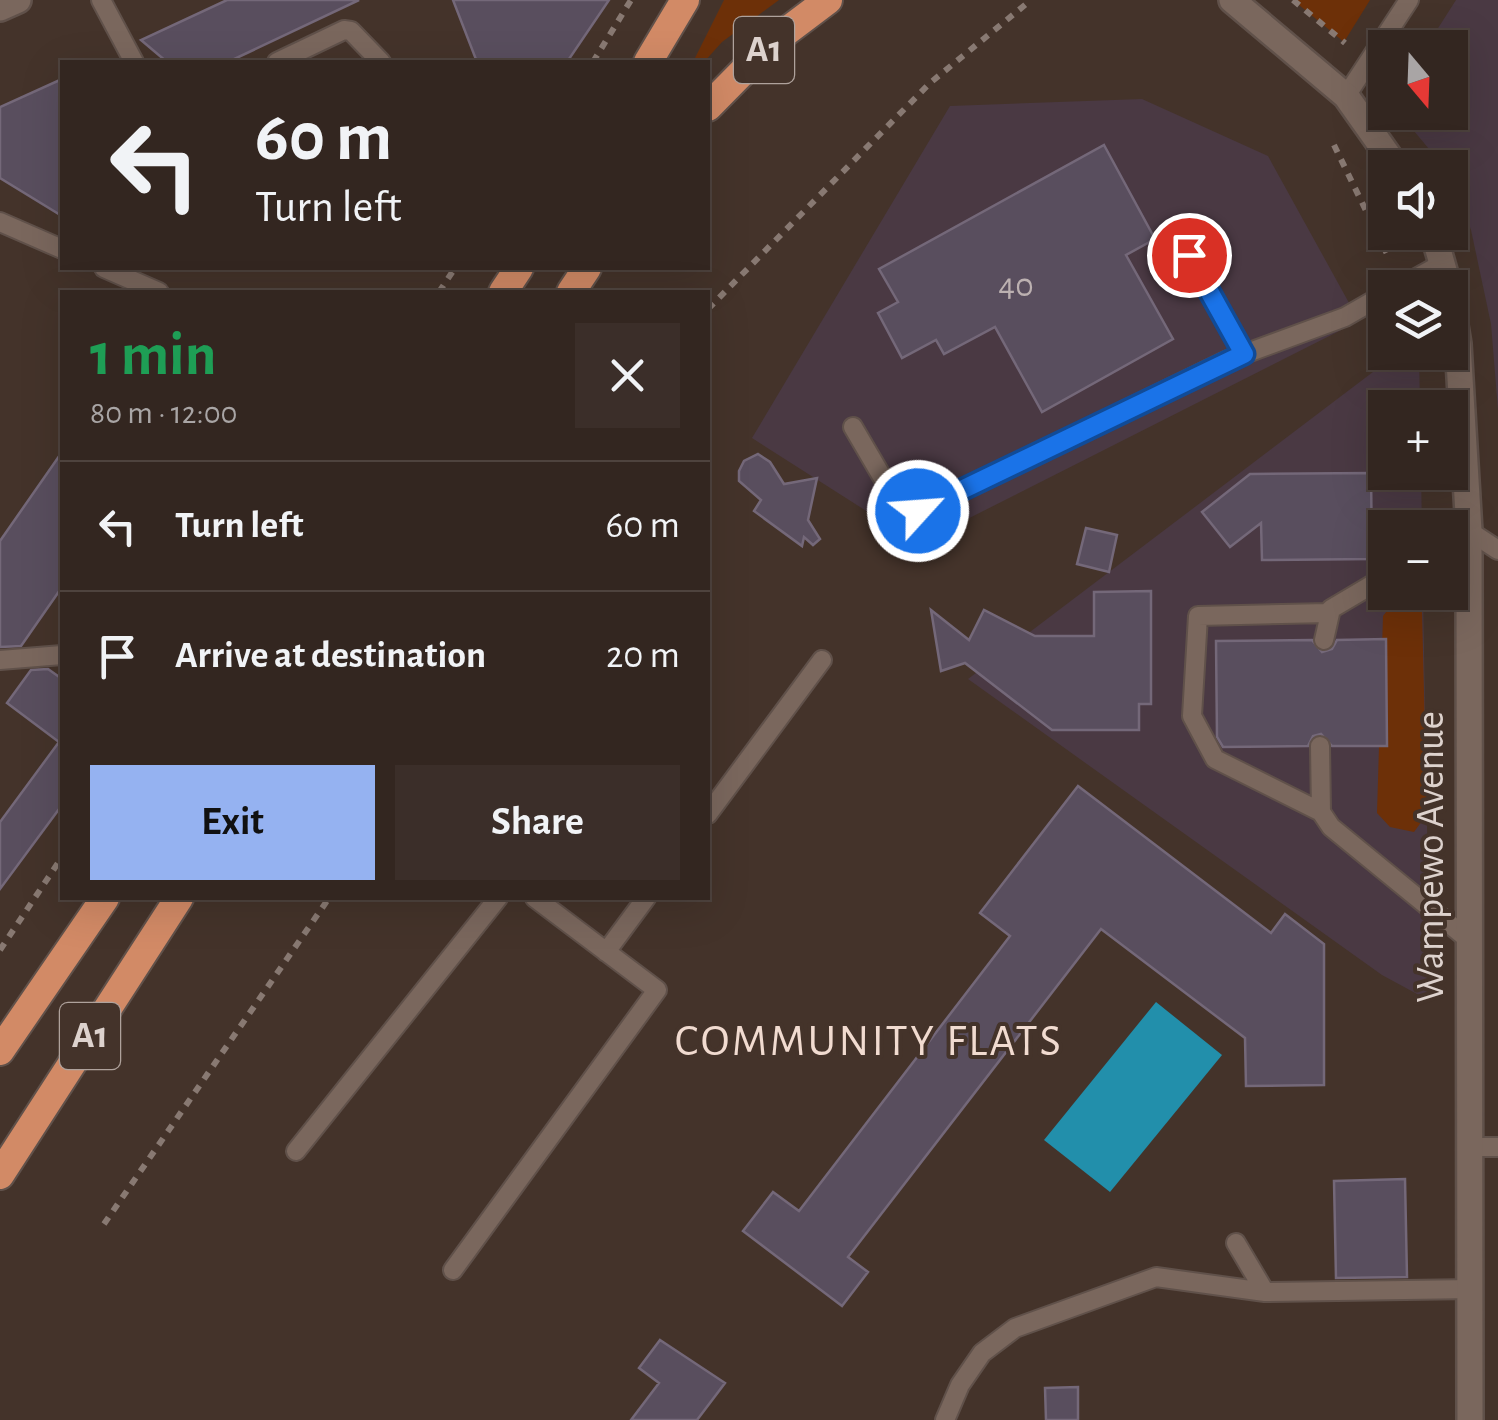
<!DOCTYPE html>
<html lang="en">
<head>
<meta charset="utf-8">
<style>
	:root { --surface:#332620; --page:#3b2e29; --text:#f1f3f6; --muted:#a9a5a5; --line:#4e433e; --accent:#95b2f1 }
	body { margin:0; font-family:"Alegreya Sans",sans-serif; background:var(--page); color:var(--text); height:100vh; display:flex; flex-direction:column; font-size:38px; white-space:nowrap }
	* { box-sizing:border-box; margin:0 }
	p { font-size:32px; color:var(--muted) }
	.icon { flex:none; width:55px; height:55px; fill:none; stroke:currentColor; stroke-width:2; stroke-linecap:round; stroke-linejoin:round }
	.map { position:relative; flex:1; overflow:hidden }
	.drawer { position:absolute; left:60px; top:290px; width:650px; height:610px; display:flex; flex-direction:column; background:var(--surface); border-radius:0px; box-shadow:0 10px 40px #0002,0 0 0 2px var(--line) }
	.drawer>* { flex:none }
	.hud { position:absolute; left:60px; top:60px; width:650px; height:210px; border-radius:0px; box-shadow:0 10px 40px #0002,0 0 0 2px var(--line); background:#332620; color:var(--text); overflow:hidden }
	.needle { width:65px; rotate:161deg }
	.buttons { position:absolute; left:1368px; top:30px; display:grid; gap:20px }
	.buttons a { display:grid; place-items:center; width:100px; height:100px; border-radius:0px; background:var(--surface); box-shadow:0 10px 40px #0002,0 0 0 2px var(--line); font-size:50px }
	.pin { position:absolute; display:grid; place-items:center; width:85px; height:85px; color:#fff; margin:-42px; border:5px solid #fff; border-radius:50%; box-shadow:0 2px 10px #0007 }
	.me { position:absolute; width:110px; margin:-55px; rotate:64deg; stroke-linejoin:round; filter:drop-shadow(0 0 8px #0008) }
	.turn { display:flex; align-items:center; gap:35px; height:210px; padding:0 30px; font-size:45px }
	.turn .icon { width:130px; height:130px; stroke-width:2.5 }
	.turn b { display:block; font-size:70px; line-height:85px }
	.round { display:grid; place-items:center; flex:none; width:105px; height:105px; border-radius:0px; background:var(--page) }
	.overview { display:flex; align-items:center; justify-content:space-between; height:170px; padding:0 30px }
	h1 { font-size:60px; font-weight:600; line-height:75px; color:#1e9e55 }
	.action { display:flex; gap:20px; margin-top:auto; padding:20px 30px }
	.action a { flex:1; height:115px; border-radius:0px; background:var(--accent); color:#111; font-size:40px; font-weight:600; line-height:115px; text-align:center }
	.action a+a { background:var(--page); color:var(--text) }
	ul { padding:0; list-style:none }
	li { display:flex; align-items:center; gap:30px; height:130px; padding:0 30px; border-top:2px solid var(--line) }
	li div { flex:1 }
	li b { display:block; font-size:38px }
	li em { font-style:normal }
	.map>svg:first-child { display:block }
	.commercial { fill:#4a3943 }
	.green { fill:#6d3008 }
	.water { fill:#228fab }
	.building { fill:#594e5e; stroke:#746879; stroke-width:2.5 }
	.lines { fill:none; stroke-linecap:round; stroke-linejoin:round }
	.service-casing { stroke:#60514a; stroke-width:22 }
	.tertiary-casing { stroke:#60514a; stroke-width:30 }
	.secondary-casing { stroke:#60514a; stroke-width:30 }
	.trunk-casing { stroke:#60514a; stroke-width:32 }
	.path { stroke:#887972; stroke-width:6; stroke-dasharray:8 8; stroke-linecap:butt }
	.service { stroke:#7a675d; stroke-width:18 }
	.tertiary { stroke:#7a675d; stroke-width:25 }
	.secondary { stroke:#7a675d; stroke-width:25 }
	.trunk { stroke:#d28a66; stroke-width:28 }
	.route-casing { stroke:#114b97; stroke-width:25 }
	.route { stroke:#1a73e8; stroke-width:18 }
	.labels { text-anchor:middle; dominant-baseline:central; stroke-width:8; stroke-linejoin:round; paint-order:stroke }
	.number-label { font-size:35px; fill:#bcb1b1 }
	.shield { fill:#44332a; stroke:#afa29c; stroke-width:2.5 }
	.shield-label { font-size:38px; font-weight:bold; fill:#ddd2cd }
	.street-label { font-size:40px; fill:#ddd2cd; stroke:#44332a }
	.quarter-label { font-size:45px; letter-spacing:2.5px; fill:#f1dbd0; stroke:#44332a }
</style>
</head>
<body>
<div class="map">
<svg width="1498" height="1420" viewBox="0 0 1498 1420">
	<rect width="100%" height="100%" fill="#44332a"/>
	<!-- commercial -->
	<path class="commercial" d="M 1456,0 L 1498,0 L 1498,410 L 1491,324 L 1471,230 L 1450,168 L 1444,167 L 1399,113 L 1450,112 L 1450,48 L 1426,47 Z
		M 1142,99 L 1268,156 L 1359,321 L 918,544 L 752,438 L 950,106 Z
		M 1398,353 L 1419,353 L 1420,407 L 1385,408 L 1385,472 L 1421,473 L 1422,527 L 1385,528 L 1385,592 L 1423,593 L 1430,1001 L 1382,975 L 968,679 Z"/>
	<!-- green -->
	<path class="green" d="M 724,0 L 779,0 L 722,42 L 704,62 L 693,62 Z
		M 1293,0 L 1370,0 L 1344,42 Z
		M 1394,602 L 1414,603 L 1422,611 L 1427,814 L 1414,832 L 1390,827 L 1377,813 L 1383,616 Z"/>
	<!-- water -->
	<path class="water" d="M 1156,1002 L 1222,1055 L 1110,1192 L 1044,1140 Z"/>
	<!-- building -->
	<path class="building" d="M 227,0 L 359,0 L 228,62 L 167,62 L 141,40 Z
		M 453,0 L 609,0 L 567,62 L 477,62 Z
		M 62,79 L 62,216 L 0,178 L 0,107 Z
		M 1104,145 L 1155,239 L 1126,255 L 1173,339 L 1042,412 L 995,327 L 944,354 L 936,340 L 902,358 L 878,313 L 898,302 L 879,269 Z
		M 62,452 L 62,587 L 21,646 L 0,647 L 0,541 Z
		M 758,454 L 770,462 L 784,484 L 817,478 L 808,520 L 820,539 L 813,545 L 804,537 L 802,546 L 754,511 L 761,500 L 739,481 L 739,471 L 744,461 Z
		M 1371,473 L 1372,559 L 1262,560 L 1261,523 L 1230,547 L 1202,512 L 1250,474 Z
		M 1086,528 L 1117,535 L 1109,572 L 1077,564 Z
		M 1151,591 L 1151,704 L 1139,704 L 1139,730 L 1052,730 L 965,663 L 941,671 L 931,610 L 969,640 L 984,610 L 1035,636 L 1094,636 L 1094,592 Z
		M 1386,639 L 1387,746 L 1332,746 L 1321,734 L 1313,736 L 1308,746 L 1223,747 L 1217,737 L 1216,641 L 1312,640 L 1322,652 L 1332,649 L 1337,640 Z
		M 48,669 L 62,679 L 62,805 L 0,889 L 0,822 L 59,742 L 7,703 L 31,670 Z
		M 1078,786 L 1271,933 L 1285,914 L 1324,944 L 1324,1085 L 1246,1086 L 1245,1038 L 1101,929 L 848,1257 L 868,1272 L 842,1306 L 743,1231 L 773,1192 L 799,1211 L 1010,936 L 980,913 Z
		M 1405,1179 L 1407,1277 L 1336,1278 L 1334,1181 Z
		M 660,1340 L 725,1383 L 697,1420 L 631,1420 L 659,1383 L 639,1368 Z
		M 1078,1387 L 1078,1420 L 1046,1420 L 1045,1388 Z"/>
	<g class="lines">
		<defs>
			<path id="service" d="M 101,0 L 134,62
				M 277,62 L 344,30 L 351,31 L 381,62
				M 1346,96 L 1409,0
				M 0,222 L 62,249
				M 1189,255 L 1244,354
				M 104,268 L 159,292
				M 1398,288 L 1443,263
				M 853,427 L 898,504 L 919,511 L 1228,360 L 1345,317 L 1385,294
				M 1450,542 L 1469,531 L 1498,550
				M 1324,640 L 1331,609 L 1385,577
				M 0,660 L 62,655
				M 1320,746 L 1321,812 L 1331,827 L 1469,940
				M 1321,812 L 1215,759 L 1192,716 L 1198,616 L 1328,613
				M 708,814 L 822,660
				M 606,952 L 646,898
				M 1470,1147 L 1498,1147
				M 296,1151 L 498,898
				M 1236,1243 L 1265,1292
				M 453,1270 L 657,990 L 535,898
				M 945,1420 L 960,1385 L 982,1353 L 1015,1328 L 1156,1277 L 1265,1292 L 1473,1289"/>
			<path id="tertiary" d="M 1232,0 L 1346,96 L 1397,168
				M 1433,232 L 1449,288
				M 1450,295 L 1458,344 L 1469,531 L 1470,1420"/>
			<path id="secondary" d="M 0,8 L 18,0"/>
			<path id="trunk" d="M 648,62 L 685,0
				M 708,107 L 771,43 L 828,0
				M 503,292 L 519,268
				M 571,292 L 587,268
				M 0,1051 L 105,898
				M 0,1175 L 179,898"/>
		</defs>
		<!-- service casing -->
		<use href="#service" class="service-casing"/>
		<!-- tertiary casing -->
		<use href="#tertiary" class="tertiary-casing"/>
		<!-- secondary casing -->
		<use href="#secondary" class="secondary-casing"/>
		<!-- trunk casing -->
		<use href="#trunk" class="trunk-casing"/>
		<!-- path -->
		<path class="path" d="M 1293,0 L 1345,43
			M 593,62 L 631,0
			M 1334,145 L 1390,260
			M 439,292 L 455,268
			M 708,309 L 930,83 L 1031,0
			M 0,950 L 62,857
			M 104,1224 L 329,898"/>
		<!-- service -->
		<use href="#service" class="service"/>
		<!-- tertiary -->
		<use href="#tertiary" class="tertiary"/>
		<!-- secondary -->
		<use href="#secondary" class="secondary"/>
		<!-- trunk -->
		<use href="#trunk" class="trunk"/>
	</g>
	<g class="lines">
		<defs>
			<path id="route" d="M 918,511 L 1244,354 L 1189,255"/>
		</defs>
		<!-- route casing -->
		<use href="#route" class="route-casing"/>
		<!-- route -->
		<use href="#route" class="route"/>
	</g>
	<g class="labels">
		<!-- number labels -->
		<g class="number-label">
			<text x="1016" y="285">40</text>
		</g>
		<!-- shield labels -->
		<g class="shield">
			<rect x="734" y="17" width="60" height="66" rx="8"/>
			<rect x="60" y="1003" width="60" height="66" rx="8"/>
		</g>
		<g class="shield-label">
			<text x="764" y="50">A1</text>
			<text x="90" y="1036">A1</text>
		</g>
		<!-- street labels -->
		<g class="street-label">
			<text transform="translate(1431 857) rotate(-90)">Wampewo Avenue</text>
		</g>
		<!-- quarter labels -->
		<g class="quarter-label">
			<text x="869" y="1041">COMMUNITY FLATS</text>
		</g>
	</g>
</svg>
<div class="buttons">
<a><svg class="needle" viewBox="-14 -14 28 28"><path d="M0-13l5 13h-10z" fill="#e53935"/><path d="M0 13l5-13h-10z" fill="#a9a5a5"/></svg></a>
<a><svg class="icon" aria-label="sound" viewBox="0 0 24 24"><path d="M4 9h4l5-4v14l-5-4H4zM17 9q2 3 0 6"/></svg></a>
<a><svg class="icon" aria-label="layers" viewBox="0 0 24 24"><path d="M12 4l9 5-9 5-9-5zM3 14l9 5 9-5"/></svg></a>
<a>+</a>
<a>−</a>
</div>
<div class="pin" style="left:1189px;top:255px;background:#d93025"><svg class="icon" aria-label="arrive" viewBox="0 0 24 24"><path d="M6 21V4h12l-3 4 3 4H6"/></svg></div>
<svg class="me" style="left:918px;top:511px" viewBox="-20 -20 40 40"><circle r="17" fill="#1a73e8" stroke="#fff" stroke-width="3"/><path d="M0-11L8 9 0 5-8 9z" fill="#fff"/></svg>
<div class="hud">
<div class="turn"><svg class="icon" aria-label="left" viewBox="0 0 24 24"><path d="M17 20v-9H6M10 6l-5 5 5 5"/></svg><div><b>60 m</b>Turn left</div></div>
</div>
<section class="drawer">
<div class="overview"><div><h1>1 min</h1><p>80 m · 12:00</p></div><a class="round"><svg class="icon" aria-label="close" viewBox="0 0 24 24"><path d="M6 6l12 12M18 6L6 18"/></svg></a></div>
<ul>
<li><svg class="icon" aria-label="left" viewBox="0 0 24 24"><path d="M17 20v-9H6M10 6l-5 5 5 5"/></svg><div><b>Turn left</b></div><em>60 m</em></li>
<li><svg class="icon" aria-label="arrive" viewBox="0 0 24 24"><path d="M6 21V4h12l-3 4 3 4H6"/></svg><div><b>Arrive at destination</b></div><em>20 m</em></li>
</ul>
<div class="action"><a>Exit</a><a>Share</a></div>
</section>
</div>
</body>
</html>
